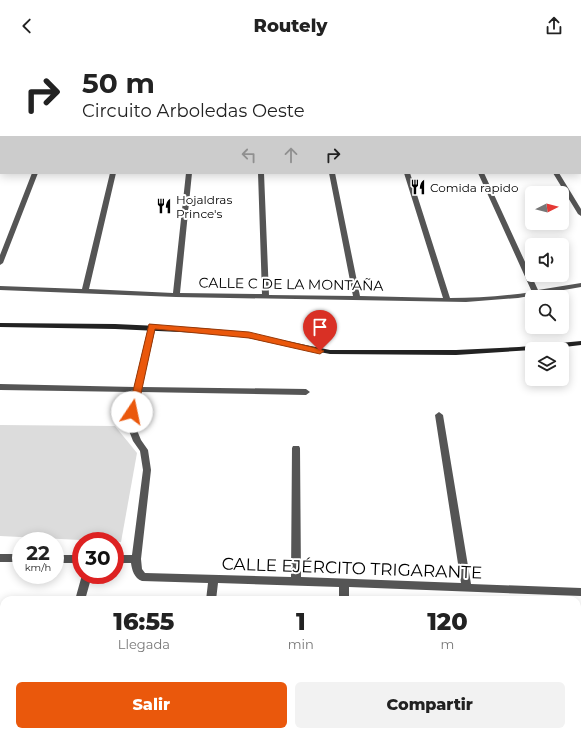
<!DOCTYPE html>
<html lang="es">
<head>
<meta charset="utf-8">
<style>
	:root { --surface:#fff; --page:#f2f2f2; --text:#222; --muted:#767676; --accent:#ea580c }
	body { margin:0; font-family:Montserrat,sans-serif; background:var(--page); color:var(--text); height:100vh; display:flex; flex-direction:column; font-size:15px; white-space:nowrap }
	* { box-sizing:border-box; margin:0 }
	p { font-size:13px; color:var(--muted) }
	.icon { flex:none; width:22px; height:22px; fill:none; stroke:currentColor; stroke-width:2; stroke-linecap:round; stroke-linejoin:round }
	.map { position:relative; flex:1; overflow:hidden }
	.side { position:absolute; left:0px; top:544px; width:581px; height:140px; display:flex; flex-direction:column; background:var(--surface); border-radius:12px 12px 0 0; box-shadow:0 2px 10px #0003 }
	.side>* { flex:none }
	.banner { position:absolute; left:0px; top:0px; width:581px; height:122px; box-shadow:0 2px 10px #0003; background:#fff; color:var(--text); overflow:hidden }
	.needle { width:26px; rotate:84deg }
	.buttons { position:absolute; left:525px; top:134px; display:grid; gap:8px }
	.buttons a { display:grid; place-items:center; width:44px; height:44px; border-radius:6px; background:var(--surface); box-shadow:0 2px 10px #0003; font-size:20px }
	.speed { position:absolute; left:12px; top:480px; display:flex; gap:8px; font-size:20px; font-weight:700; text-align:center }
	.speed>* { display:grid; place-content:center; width:52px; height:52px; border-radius:50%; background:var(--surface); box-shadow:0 2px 10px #0003; line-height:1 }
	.speed small { font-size:10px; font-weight:400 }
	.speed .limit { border:6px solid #d22; background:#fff; color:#111 }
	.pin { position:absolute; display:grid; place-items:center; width:34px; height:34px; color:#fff; margin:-41px -17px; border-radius:50% 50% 50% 0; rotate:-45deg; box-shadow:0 0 4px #0007 }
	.pin .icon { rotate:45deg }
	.me { position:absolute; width:44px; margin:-22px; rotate:11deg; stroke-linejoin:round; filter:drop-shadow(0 0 3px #0008) }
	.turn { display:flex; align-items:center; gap:14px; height:84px; padding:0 16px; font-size:18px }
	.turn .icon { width:52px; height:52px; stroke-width:2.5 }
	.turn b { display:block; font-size:28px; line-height:34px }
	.lanes { display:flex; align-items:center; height:38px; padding:0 16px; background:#0003; justify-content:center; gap:20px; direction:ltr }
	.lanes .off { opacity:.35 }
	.eta { display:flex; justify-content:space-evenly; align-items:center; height:68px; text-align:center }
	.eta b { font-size:24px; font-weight:800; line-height:28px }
	.action { display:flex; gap:8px; margin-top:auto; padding:8px 16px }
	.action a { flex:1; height:46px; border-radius:6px; background:var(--accent); color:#fff; font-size:16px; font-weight:800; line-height:46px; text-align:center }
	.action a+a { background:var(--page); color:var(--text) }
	header { display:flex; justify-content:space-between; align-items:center; height:52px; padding:0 16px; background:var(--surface); font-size:18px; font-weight:800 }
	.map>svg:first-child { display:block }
	.green { fill:#dcdcdc }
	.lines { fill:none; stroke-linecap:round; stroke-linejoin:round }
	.street { fill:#555; fill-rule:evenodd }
	.secondary { fill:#222; fill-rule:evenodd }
	.route { fill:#ea580c; stroke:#983908 }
	.labels { text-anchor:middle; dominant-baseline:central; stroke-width:4; stroke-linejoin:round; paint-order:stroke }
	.far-poi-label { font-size:12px; fill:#000; stroke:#fff; text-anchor:start }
	.street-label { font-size:14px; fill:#000; stroke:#fff }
	.near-street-label { font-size:17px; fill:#000; stroke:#fff }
</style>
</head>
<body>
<header><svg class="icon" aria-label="back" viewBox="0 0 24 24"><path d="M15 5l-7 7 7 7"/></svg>Routely<svg class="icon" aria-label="share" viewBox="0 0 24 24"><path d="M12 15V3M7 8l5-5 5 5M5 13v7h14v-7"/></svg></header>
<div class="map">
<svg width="581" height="684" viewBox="0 0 581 684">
	<rect width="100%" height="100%" fill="#fff"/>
	<!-- green -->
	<path class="green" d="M 0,373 L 115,374 L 137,401 L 121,490 L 0,484 Z"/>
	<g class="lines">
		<!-- street -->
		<path class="street" d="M 26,0 L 30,0 L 30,1 L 26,1 Z
			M 85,0 L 89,0 L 89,1 L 85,1 Z
			M 142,0 L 146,0 L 146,1 L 142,1 Z
			M 201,0 L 205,0 L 205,1 L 201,1 Z
			M 255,0 L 259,0 L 259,1 L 255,1 Z
			M 311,0 L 315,0 L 315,1 L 311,1 Z
			M 369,0 L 373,0 L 373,1 L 369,1 Z
			M 424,0 L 428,0 L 428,1 L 424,1 Z
			M 482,0 L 486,0 L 486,1 L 482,1 Z
			M 538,0 L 542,0 L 543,1 L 539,1 Z
			M 580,53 L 581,53 L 581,57 L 580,57 Z
			M 580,71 L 581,71 L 581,75 L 580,75 Z
			M 580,78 L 581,78 L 581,82 L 580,82 Z
			M 0,80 L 1,80 L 1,84 L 0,84 Z
			M 0,86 L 1,86 L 1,90 L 0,90 Z
			M 32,121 L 38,121 L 3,211 L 0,213 L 0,203 Z
			M 110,121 L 116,121 L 89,237 L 173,241 L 186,121 L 192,121 L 180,241 L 262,242 L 258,121 L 264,121 L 269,243 L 353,244 L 329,121 L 335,121 L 360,244 L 443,246 L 404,121 L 410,121 L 450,246 C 477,246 505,244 532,240 L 478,121 L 484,121 L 538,238 L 581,231 L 581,235 L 518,246 L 466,250 L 176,245 L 0,238 L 0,234 L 82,237 Z
			M 553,121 L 559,121 L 581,157 L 581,164 L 578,162 Z
			M 149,272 L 155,272 L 156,274 L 142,335 L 306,337 L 310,340 L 306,343 L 141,340 L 134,371 L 141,388 L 148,398 L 151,418 L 141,507 L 142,517 L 145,521 L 291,525 L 292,396 L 293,394 L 299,394 L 300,396 L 301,525 L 461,531 L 435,363 L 439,360 L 443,363 L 471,532 L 581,536 L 581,544 L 349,535 L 349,548 L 339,548 L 339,535 L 218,531 L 216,548 L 206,548 L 208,531 L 142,529 C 134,526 132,518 131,511 L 115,511 L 115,503 L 132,503 L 143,418 L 140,399 L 133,389 L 126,371 L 133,340 L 0,338 L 0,332 L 134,335 Z
			M 0,502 L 21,502 L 21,510 L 0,510 Z
			M 55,503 L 81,503 L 81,511 L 55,511 Z
			M 82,523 L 92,523 L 85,548 L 75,548 Z
			M 577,613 L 581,615 L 581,638 L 577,636 Z
			M 40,680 L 52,680 L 51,684 L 39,684 Z
			M 190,680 L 202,680 L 201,684 L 189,684 Z
			M 337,680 L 349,680 L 349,684 L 337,684 Z"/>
		<!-- secondary -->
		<path class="secondary" d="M 0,271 L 115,272 L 201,276 L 243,280 L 330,298 L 456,298 L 519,295 L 581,289 L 581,293 L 548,297 L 532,297 L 532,298 L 456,303 L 330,302 L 243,285 L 201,281 L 115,277 L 0,275 Z"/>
	</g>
	<!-- route -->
	<path class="route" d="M 149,272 L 249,280 L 320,297 L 324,299 L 320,302 L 249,286 L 155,277 L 137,360 L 132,363 L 128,360 Z"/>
	<!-- icons -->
	<defs>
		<symbol id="restaurant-bare" viewBox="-9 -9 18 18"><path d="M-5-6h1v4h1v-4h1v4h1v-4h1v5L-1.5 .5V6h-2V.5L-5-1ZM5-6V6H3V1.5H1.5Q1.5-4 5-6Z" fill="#000" stroke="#fff" stroke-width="2.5" paint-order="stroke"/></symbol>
	</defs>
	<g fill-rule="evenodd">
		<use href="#restaurant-bare" x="407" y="124" width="22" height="22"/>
		<use href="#restaurant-bare" x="153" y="143" width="22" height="22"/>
	</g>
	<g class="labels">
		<!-- far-poi labels -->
		<g class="far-poi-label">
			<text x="430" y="135">Comida rapido</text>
			<text x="176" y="147">Hojaldras<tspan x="176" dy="14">Prince's</tspan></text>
		</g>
		<!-- street labels -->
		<g class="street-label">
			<text transform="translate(291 232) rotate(1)">CALLE C DE LA MONTAÑA</text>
		</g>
		<!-- near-street labels -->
		<g class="near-street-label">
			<text transform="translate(352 516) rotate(2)">CALLE EJÉRCITO TRIGARANTE</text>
		</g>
	</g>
</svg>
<div class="buttons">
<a><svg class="needle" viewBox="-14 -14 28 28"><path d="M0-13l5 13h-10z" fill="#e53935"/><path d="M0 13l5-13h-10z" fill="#767676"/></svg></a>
<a><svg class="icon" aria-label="sound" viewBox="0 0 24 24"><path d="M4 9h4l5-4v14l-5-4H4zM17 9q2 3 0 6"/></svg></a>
<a><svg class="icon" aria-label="search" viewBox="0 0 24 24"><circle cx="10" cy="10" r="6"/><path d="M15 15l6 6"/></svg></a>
<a><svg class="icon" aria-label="layers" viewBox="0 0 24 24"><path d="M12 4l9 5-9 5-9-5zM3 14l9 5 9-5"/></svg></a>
</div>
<div class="speed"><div>22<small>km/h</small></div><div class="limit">30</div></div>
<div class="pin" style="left:320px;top:299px;background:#d93025"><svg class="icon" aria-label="arrive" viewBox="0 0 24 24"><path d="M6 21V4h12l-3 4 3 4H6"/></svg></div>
<svg class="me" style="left:132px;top:360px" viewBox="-20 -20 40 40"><circle r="19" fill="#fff"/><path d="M0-13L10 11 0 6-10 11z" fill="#ea580c"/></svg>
<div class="banner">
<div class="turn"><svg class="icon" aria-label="right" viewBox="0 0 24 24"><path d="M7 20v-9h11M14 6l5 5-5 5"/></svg><div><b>50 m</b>Circuito Arboledas Oeste</div></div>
<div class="lanes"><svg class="icon off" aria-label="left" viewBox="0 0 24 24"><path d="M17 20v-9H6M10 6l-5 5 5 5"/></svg><svg class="icon off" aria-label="ahead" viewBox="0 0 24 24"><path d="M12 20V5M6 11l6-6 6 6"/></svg><svg class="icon" aria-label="right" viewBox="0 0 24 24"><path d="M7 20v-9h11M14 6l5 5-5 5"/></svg></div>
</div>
<section class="side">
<div class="eta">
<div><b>16:55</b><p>Llegada</p></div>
<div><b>1</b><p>min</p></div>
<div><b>120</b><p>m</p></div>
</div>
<div class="action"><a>Salir</a><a>Compartir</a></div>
</section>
</div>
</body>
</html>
